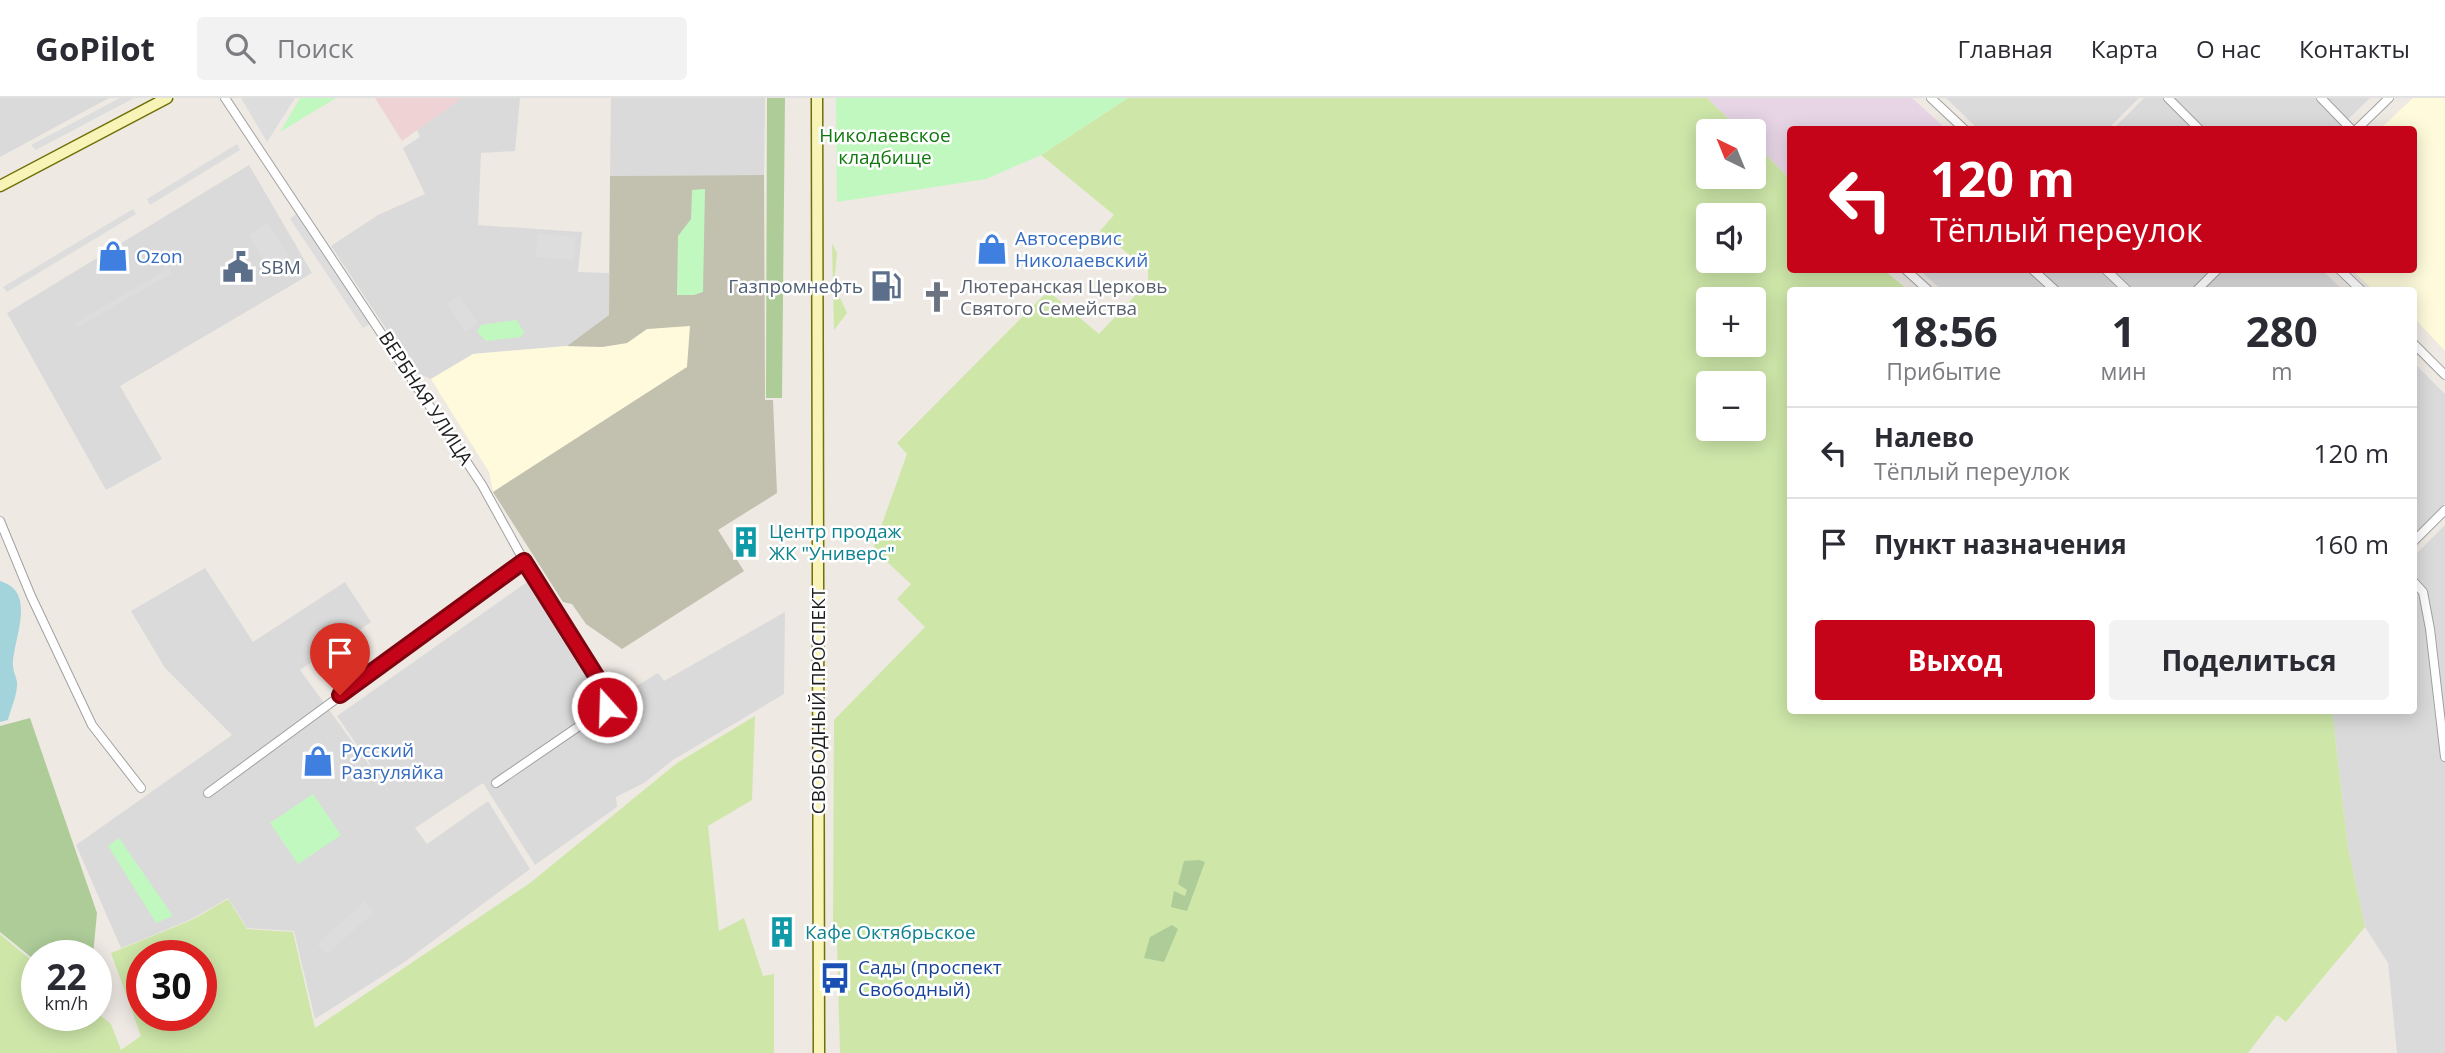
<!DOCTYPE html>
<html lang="ru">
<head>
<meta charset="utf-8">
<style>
	:root { --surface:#fff; --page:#f2f2f3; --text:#2b2b33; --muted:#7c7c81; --line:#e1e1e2; --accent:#c50419 }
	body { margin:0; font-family:"Open Sans",sans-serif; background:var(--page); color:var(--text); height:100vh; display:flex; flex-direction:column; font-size:26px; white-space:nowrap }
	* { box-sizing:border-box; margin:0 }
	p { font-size:23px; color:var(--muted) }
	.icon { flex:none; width:38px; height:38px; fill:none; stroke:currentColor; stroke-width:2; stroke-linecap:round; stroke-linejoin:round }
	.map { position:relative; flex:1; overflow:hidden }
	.details { position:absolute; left:1787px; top:189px; width:630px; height:427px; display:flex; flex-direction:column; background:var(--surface); border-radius:7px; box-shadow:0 4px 18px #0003 }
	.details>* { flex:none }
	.top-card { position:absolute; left:1787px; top:28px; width:630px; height:147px; border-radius:7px; box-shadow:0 4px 18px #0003; background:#c50419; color:#fff; overflow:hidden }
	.needle { width:46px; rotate:317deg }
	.buttons { position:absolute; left:1696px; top:21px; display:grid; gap:14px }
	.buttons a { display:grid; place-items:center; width:70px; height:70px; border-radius:7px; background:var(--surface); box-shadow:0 4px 18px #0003; font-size:35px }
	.speed { position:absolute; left:21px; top:842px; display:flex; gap:14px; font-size:35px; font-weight:700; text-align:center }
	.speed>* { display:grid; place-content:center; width:91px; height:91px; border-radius:50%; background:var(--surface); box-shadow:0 4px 18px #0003; line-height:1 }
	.speed small { font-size:18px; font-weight:400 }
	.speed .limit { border:10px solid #d22; background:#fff; color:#111 }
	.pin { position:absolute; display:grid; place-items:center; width:60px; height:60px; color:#fff; margin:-72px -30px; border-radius:50% 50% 50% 0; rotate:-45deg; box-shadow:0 0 7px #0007 }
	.pin .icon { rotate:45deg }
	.me { position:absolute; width:77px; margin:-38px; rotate:340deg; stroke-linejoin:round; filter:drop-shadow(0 0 5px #0008) }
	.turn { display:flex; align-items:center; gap:24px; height:147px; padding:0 28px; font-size:32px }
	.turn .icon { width:91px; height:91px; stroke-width:2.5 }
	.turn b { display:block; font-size:49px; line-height:60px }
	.eta { display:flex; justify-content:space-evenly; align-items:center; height:119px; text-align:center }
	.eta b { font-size:42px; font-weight:700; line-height:49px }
	.button { display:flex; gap:14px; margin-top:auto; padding:14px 28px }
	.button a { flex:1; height:80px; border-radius:7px; background:var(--accent); color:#fff; font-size:28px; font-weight:700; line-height:80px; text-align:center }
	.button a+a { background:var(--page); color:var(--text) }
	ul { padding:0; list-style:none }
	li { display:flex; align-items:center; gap:21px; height:91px; padding:0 28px; border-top:2px solid var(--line) }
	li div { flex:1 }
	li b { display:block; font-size:26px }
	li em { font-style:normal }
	header { display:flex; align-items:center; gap:42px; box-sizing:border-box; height:98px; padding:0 35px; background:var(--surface); border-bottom:2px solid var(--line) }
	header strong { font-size:33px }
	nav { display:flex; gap:38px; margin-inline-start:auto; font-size:24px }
	.search { width:490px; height:63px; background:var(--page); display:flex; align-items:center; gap:18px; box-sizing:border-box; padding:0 24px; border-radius:7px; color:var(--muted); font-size:26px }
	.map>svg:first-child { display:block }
	.residential { fill:#dbdada }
	.commercial { fill:#efd2d4 }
	.industrial { fill:#e7d5e5 }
	.education { fill:#fefadb }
	.construction { fill:#c2c0ae }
	.grass { fill:#cee7a9; fill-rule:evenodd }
	.forest { fill:#adcc98 }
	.park { fill:#c1f8bf }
	.parking { fill:#ddd }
	.water { fill:#a3d4db }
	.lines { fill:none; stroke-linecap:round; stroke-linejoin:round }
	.street-casing { stroke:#a1a1a1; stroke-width:10 }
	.secondary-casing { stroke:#707007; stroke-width:13 }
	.street { stroke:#fff; stroke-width:8 }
	.secondary { stroke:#f8f4b7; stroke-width:10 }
	.route-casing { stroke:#800310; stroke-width:18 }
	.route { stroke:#c50419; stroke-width:12 }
	.labels { text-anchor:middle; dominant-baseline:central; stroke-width:5; stroke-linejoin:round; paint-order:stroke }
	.park-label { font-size:19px; fill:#10780d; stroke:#fff }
	.shop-label { font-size:19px; fill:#366cbe; stroke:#fff; text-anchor:start }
	.service-label { font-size:19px; fill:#4e5e75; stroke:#fff; text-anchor:start }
	.worship-label { font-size:19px; fill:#5b616d; stroke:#fff; text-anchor:start }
	.street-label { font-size:19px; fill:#1d1d1d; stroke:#fff }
	.culture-label { font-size:19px; fill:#0d838f; stroke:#fff; text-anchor:start }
	.transit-label { font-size:19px; fill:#164399; stroke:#fff; text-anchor:start }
</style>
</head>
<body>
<header>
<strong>GoPilot</strong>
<div class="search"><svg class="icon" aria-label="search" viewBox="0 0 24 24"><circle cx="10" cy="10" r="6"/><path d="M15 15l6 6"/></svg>Поиск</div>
<nav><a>Главная</a><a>Карта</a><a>О нас</a><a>Контакты</a></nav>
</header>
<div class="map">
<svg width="2445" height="955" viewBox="0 0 2445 955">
	<rect width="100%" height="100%" fill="#eee9e3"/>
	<!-- residential -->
	<path class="residential" d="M 0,0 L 109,0 L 0,59 Z
		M 462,0 L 520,0 L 515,53 L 481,55 L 478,127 L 582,134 L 578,174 L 609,175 L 609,217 L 567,248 L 473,256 L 431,281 L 415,274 L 331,148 L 378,117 L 425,96 L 403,50 L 420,39 L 417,32 Z
		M 611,0 L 765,0 L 764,77 L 610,78 Z
		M 1946,0 L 2139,0 L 2107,32 L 1978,31 Z
		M 2144,0 L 2370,0 L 2338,31 L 2112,32 Z
		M 249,67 L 312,175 L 120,288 L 162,361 L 106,392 L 7,215 Z
		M 1919,172 L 2322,172 L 2343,192 L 1942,192 Z
		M 2413,264 L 2445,296 L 2445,405 L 2413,437 Z
		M 2445,427 L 2445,955 L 2397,955 L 2388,865 L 2365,829 L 2348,750 L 2332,613 L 2413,612 L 2413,459 Z
		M 205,470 L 253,544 L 345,484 L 371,524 L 300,572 L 394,701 L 337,618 L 527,484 L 598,590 L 595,609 L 610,632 L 641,611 L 630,592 L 658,575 L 664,583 L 785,514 L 784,596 L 673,662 L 644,685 L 616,699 L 617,709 L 535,767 L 483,685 L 415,730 L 427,746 L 488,703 L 530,771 L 406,863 L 315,921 L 294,833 L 247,830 L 228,800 L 192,821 L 121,850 L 76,747 L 232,637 L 165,570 L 131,513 Z"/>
	<!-- commercial -->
	<path class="commercial" d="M 375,0 L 462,0 L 402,43 Z"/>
	<!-- industrial -->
	<path class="industrial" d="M 1707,0 L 1912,0 L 1943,28 L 1943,32 L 1790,32 L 1790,81 L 1754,45 L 1754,33 L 1741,33 Z"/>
	<!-- education -->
	<path class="education" d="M 2413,0 L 2445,0 L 2445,253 L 2413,219 L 2413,192 L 2373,192 L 2352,172 L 2413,172 L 2413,32 L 2380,31 Z
		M 691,227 L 687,269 L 493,394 L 489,374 L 431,281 L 473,256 L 567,248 L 602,249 L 627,245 L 647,231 Z"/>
	<!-- construction -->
	<path class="construction" d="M 764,77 L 765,302 L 773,302 L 777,395 L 718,432 L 744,473 L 622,551 L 586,526 L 572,506 L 563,504 L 493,394 L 687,269 L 690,228 L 647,231 L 627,245 L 602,249 L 567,248 L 609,217 L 610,78 Z"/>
	<!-- grass -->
	<path class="grass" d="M 1128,0 L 1707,0 L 1741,33 L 1708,33 L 1708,79 L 1754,79 L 1754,45 L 1790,81 L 1790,172 L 1884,172 L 1908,192 L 1790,192 L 1790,612 L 2332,613 L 2348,750 L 2365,829 L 2286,924 L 2277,917 L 2248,955 L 840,955 L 837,847 L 833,833 L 834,622 L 925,529 L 897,501 L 911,486 L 873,451 L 907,356 L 897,345 L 1048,193 L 1099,236 L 1148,184 L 1148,172 L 1100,133 L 1114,117 L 1041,57 ZM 1708,117 L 1754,117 L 1754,163 L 1708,163 ZM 1708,201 L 1754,201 L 1754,247 L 1708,247 ZM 1708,285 L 1754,285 L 1754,331 L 1708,331 Z
		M 832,145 L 837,155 L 834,187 L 847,215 L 834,232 Z
		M 755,618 L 752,702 L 708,728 L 719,833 L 744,820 L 763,878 L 774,876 L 774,955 L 0,955 L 0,836 L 37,867 L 37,917 L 96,917 L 96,914 L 111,926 L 121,952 L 141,938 L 111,855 L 194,821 L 228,801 L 247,831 L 293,834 L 315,930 L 530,785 L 677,665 ZM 142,858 L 201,858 L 201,917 L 142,917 Z"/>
	<!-- forest -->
	<path class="forest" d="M 767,0 L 785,0 L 782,300 L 766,300 Z
		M 30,620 L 97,815 L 93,857 L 37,858 L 37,864 L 0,834 L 0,628 Z
		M 1199,762 L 1205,764 L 1187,813 L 1171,809 L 1174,793 L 1185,798 L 1187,792 L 1178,786 L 1184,763 Z
		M 1172,827 L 1178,831 L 1164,864 L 1144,860 L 1150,839 Z"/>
	<!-- park -->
	<path class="park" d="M 300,0 L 336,0 L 280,34 Z
		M 836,0 L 1128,0 L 1041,57 L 986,81 L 837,104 Z
		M 705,91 L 703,194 L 694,197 L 677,197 L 678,138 L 691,121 L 692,92 Z
		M 516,222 L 524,234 L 521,239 L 486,243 L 477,234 L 481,227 Z
		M 313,696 L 341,737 L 298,766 L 270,725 Z
		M 119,740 L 173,818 L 156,825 L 108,748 Z"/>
	<!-- parking -->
	<path class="parking" d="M 120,0 L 134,0 L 36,52 L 31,47 Z
		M 241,0 L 295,0 L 267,44 Z
		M 237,46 L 240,52 L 150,107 L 147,101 Z
		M 133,111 L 136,116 L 7,194 L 3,189 Z
		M 296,116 L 370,226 L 363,230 L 290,121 Z
		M 268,125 L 289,159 L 269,171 L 249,137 Z
		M 538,136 L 576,139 L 574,162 L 536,159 Z
		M 169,170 L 172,175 L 78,229 L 75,225 Z
		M 459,198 L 478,225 L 466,234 L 447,206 Z
		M 365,803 L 374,814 L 327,856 L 317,846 Z"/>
	<!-- water -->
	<path class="water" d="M 0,483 C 38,494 13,541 13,567 C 13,573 16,578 17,584 C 18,595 11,610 8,622 L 0,624 Z"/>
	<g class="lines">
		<defs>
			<path id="street" d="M 225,0 L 482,387 L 524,463 L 610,600 L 607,609 L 496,685
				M 1931,0 L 1965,32
				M 2168,0 L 2200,32
				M 2321,0 L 2352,32
				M 2356,32 L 2389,0
				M 1906,172 L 1928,192
				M 2033,172 L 2055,192
				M 2106,172 L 2127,192
				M 2340,172 L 2361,192
				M 2197,192 L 2217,172
				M 2413,245 L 2445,277
				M 0,423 L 31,498 L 92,627 L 141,690
				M 2413,444 L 2445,412
				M 2413,483 L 2423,494 L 2430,531 L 2445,659
				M 208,695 L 524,463"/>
			<path id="secondary" d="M 817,0 L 819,955
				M 0,88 L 167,0"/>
		</defs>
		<!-- street casing -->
		<use href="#street" class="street-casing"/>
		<!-- secondary casing -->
		<use href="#secondary" class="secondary-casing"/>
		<!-- street -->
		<use href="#street" class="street"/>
		<!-- secondary -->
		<use href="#secondary" class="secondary"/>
	</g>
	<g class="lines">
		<defs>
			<path id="route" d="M 340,597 L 524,463 L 610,600 L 607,609"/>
		</defs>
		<!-- route casing -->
		<use href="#route" class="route-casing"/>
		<!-- route -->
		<use href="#route" class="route"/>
	</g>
	<!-- icons -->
	<defs>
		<symbol id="shop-bare" viewBox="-9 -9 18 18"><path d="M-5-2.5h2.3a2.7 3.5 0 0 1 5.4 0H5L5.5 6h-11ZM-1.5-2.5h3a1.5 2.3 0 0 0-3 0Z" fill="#3f7fe0" stroke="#fff" stroke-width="2.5" paint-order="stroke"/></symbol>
		<symbol id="civic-bare" viewBox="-9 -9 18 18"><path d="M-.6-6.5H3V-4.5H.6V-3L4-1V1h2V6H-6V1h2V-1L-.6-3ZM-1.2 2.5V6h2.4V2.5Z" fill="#5c6f8a" stroke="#fff" stroke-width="2.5" paint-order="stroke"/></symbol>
		<symbol id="fuel-bare" viewBox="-9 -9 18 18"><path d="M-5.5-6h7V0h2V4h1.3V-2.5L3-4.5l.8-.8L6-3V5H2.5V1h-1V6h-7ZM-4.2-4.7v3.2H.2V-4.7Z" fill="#5c6f8a" stroke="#fff" stroke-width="2.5" paint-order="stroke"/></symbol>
		<symbol id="church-bare" viewBox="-9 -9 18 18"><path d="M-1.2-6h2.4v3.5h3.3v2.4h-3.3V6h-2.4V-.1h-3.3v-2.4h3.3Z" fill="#6b7280" stroke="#fff" stroke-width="2.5" paint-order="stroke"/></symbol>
		<symbol id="building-bare" viewBox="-9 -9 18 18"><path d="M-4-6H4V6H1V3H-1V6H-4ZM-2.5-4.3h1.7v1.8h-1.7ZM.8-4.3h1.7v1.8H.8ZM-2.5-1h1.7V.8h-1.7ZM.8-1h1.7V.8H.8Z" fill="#0f9aa8" stroke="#fff" stroke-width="2.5" paint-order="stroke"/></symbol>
		<symbol id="bus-bare" viewBox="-9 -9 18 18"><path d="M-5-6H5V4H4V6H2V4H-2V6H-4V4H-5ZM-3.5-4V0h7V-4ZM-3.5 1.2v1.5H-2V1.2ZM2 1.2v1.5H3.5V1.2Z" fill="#1a4fb4" stroke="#fff" stroke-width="2.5" paint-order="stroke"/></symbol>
	</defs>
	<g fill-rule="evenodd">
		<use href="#shop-bare" x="970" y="129" width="44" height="44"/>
		<use href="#shop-bare" x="91" y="136" width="44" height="44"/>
		<use href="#civic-bare" x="216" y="147" width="44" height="44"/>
		<use href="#fuel-bare" x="864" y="166" width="44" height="44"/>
		<use href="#church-bare" x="915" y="177" width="44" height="44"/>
		<use href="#building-bare" x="724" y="422" width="44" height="44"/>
		<use href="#shop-bare" x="296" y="641" width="44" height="44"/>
		<use href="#building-bare" x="760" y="812" width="44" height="44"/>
		<use href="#bus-bare" x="813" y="858" width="44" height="44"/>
	</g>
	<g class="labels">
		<!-- park labels -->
		<g class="park-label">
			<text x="885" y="37">Николаевское<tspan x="885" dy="22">кладбище</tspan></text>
		</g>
		<!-- shop labels -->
		<g class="shop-label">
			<text x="1015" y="140">Автосервис<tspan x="1015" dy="22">Николаевский</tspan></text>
			<text x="136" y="158">Ozon</text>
			<text x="341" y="652">Русский<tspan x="341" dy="22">Разгуляйка</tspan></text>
		</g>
		<!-- service labels -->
		<g class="service-label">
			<text x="261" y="169">SBM</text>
			<text x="863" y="188" text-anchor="end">Газпромнефть</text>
		</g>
		<!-- worship labels -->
		<g class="worship-label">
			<text x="960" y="188">Лютеранская Церковь<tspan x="960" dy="22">Святого Семейства</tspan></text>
		</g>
		<!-- street labels -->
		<g class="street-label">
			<text transform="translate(426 300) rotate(57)">ВЕРБНАЯ УЛИЦА</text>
			<text transform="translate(818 603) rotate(-90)">СВОБОДНЫЙ ПРОСПЕКТ</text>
		</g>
		<!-- culture labels -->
		<g class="culture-label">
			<text x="769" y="433">Центр продаж<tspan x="769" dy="22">ЖК "Универс"</tspan></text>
			<text x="805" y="834">Кафе Октябрьское</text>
		</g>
		<!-- transit labels -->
		<g class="transit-label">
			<text x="858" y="869">Сады (проспект<tspan x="858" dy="22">Свободный)</tspan></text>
		</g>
	</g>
</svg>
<div class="buttons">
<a><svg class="needle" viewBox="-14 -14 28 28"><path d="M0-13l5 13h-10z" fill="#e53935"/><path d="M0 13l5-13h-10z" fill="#7c7c81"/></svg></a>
<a><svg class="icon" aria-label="sound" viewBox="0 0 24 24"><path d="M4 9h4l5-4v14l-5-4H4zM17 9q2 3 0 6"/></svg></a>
<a>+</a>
<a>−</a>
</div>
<div class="speed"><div>22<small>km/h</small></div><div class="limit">30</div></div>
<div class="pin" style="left:340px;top:597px;background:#d93025"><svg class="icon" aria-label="arrive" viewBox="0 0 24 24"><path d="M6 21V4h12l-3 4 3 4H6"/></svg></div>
<svg class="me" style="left:607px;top:609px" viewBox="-20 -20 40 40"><circle r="17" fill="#c50419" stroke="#fff" stroke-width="3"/><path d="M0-11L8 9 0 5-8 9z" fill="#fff"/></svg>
<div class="top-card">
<div class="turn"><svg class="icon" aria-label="left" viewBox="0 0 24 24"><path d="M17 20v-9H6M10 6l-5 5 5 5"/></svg><div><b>120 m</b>Тёплый переулок</div></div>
</div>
<section class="details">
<div class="eta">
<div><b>18:56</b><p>Прибытие</p></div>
<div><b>1</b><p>мин</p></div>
<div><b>280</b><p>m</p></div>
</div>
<ul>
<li><svg class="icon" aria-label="left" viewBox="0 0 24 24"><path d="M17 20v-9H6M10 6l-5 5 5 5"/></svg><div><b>Налево</b><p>Тёплый переулок</p></div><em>120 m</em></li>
<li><svg class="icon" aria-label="arrive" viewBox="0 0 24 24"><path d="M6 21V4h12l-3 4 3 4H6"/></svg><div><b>Пункт назначения</b></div><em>160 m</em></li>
</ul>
<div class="button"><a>Выход</a><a>Поделиться</a></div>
</section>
</div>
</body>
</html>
